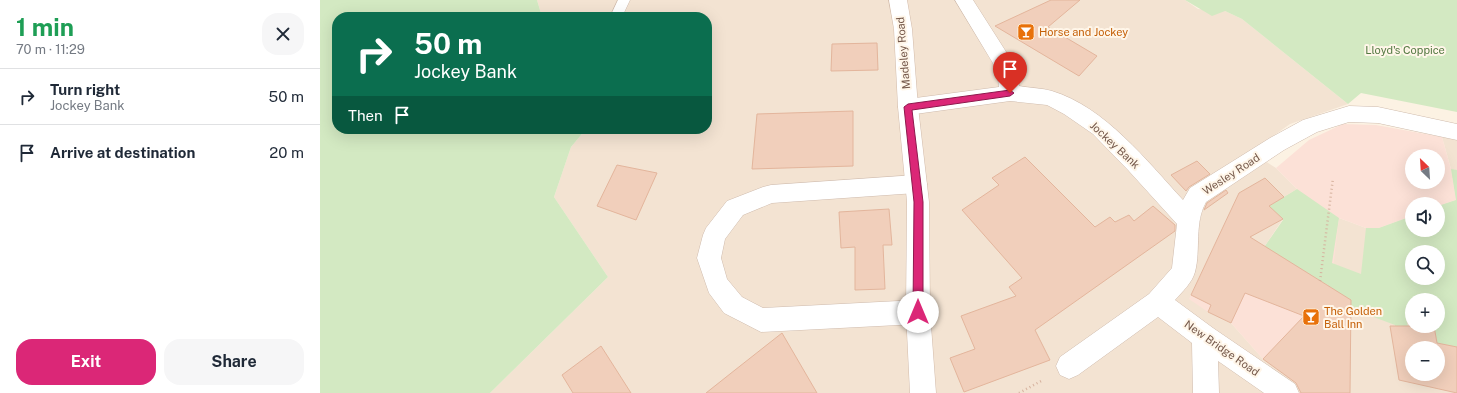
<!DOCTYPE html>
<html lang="en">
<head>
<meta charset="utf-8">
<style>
	:root { --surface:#fff; --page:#f6f6f7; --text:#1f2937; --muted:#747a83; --line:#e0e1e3; --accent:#db2777 }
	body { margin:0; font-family:"Public Sans",sans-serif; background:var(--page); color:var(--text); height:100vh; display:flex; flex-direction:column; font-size:15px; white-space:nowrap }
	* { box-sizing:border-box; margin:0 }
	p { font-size:13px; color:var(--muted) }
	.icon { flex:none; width:22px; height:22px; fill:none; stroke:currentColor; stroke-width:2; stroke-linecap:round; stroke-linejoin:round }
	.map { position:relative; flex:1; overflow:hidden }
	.side { display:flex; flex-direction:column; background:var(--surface); width:320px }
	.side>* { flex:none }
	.hud { position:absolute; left:12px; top:12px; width:380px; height:122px; border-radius:16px; box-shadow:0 4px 16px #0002; background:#0b6e4f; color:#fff; overflow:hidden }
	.needle { width:26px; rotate:335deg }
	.controls { position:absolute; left:1085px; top:149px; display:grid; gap:8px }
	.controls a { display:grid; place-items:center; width:40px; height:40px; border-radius:50%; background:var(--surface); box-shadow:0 4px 16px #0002; font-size:20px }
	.pin { position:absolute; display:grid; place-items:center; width:34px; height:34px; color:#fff; margin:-41px -17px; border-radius:50% 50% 50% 0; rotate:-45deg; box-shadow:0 0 4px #0007 }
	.pin .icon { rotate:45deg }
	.me { position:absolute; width:44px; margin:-22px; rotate:0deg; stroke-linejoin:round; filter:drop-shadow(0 0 3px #0008) }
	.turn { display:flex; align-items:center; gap:14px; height:84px; padding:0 16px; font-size:18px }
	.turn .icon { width:52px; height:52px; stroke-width:2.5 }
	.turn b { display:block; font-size:28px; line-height:34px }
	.then { display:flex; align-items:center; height:38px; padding:0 16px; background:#0003; gap:8px; font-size:15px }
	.round { display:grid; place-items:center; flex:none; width:42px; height:42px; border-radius:16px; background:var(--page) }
	.overview { display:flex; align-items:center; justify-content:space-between; height:68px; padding:0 16px }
	h1 { font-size:24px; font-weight:700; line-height:30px; color:#1e9e55 }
	.cta { display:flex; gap:8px; margin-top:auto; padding:8px 16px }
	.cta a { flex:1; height:46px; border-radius:16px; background:var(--accent); color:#fff; font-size:16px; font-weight:700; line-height:46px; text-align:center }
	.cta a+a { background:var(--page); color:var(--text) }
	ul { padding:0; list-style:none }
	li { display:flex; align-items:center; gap:12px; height:56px; padding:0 16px; border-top:1px solid var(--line) }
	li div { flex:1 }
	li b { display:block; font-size:15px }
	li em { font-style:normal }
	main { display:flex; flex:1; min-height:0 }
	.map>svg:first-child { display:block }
	.residential { fill:#f3e3d2; fill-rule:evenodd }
	.commercial { fill:#fce1d7; fill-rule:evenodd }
	.green { fill:#d3e9c2; fill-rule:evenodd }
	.building { fill:#f1cfbb; stroke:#e3b59c; fill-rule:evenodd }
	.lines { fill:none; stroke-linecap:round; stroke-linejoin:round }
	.lane-casing { stroke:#cfbbad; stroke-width:1 }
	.street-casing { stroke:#cfbbad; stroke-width:1 }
	.secondary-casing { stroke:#d2bbaa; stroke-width:1 }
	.path { stroke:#d6b29e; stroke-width:2.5; stroke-dasharray:1 3; stroke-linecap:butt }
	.lane { fill:#fff; fill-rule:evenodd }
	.street { fill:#fff; fill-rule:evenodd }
	.secondary { fill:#fff; fill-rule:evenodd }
	.route { fill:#db2777; stroke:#8e194d }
	.labels { text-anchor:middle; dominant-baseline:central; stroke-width:4; stroke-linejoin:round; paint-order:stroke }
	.food-label { font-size:11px; fill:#c56008; stroke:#fff6e9; text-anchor:start }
	.park-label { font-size:11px; fill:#547942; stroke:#fff6e9 }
	.street-label { font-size:11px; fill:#745749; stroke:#fff6e9 }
</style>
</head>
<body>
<main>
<section class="side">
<div class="overview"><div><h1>1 min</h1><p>70 m · 11:29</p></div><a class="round"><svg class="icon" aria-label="close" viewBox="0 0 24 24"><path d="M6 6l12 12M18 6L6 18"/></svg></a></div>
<ul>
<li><svg class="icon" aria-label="right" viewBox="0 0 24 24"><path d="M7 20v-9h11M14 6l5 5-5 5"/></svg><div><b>Turn right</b><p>Jockey Bank</p></div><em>50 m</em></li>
<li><svg class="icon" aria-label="arrive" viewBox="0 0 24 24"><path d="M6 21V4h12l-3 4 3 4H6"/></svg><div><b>Arrive at destination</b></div><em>20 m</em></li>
</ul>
<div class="cta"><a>Exit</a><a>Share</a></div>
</section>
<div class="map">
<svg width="1137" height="393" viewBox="0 0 1137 393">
	<rect width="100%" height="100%" fill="#fcf2e3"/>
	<!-- residential -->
	<path class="residential" d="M 217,0 L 865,0 L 878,9 L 905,11 L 922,19 L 1028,104 L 970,124 L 931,152 L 956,168 L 977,189 L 949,206 L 963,219 L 938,256 L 888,312 L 911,323 L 943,359 L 957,344 L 1012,263 L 1019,218 L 1046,228 L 1059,228 L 1092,216 L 1092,230 L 1118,230 L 1118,206 L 1136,200 L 1131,169 L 1122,137 L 1137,140 L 1137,393 L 170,393 L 288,277 L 234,197 L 251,147 L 266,129 L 387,129 L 387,17 L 222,17 ZM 1092,252 L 1118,252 L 1118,278 L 1092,278 ZM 1092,300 L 1118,300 L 1118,326 L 1092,326 ZM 1092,348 L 1118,348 L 1118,374 L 1092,374 Z"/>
	<!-- commercial -->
	<path class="commercial" d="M 1023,124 L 1056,125 L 1122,137 L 1131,169 L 1136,200 L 1118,206 L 1118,204 L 1092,204 L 1092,216 L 1059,228 L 1046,228 L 1019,218 L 1008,313 L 957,344 L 943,359 L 911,323 L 888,312 L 869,299 L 887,260 L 915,270 L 938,256 L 963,220 L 949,206 L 977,189 L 956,168 L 989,140 ZM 1092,156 L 1118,156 L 1118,182 L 1092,182 Z"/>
	<!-- green -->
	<path class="green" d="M 0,0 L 217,0 L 222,17 L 17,17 L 17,129 L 266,129 L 251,147 L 234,197 L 288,277 L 170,393 L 0,393 Z
		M 865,0 L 1137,0 L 1137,112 L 1041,93 L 1028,104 L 922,19 L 905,11 L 892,16 Z
		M 1131,169 L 1137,170 L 1137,347 L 1117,343 L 1114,326 L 1118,326 L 1118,300 L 1092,300 L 1092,313 L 1085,312 L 1089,333 L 1074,352 L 1075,325 L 1008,300 L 1008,285 L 938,256 L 963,220 L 949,206 L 977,189 L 1019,218 L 1012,263 L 1041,274 L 1046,228 L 1059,228 L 1092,216 L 1092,230 L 1118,230 L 1118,206 L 1136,200 ZM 1092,252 L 1118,252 L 1118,278 L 1092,278 Z"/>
	<!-- building -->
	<path class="building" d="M 731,0 L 760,0 L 728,27 L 777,56 L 759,76 L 675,26 Z
		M 557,43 L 558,70 L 511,71 L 512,44 Z
		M 533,111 L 533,166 L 432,169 L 437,114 Z
		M 705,157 L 775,227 L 790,217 L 795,222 L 809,215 L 814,221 L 833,206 L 855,225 L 855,231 L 715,330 L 730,360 L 644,392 L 630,358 L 655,349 L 641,316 L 696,296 L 689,287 L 702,278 L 642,210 L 679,185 L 672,178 Z
		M 877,161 L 890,174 L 869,187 L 866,191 L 851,175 Z
		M 297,165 L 337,173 L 316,220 L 277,206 Z
		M 945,178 L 964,197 L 949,206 L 963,219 L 930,237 L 1031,300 L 1030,393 L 981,393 L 976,383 L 943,359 L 984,316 L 925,293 L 911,323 L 888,312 L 891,305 L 871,295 L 919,193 Z
		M 906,190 L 908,193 L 884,210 L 887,203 Z
		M 569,209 L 572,245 L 563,245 L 565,289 L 535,290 L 535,247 L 521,248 L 519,212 Z
		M 1070,326 L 1114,326 L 1117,343 L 1137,347 L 1137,393 L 1079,380 ZM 1092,348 L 1118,348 L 1118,374 L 1092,374 Z
		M 462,333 L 497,393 L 386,393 L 415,370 Z
		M 281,346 L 311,393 L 253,393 L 242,375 Z"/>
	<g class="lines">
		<defs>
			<path id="lane" d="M 298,0 L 310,0 L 302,17 L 290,17 Z"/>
			<path id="street" d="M 635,0 L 653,0 L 697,69 L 699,86 C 710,88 722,88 732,91 C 785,107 827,161 863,200 L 870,188 L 950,138 L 983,120 L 1029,106 L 1058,107 L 1137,124 L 1137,140 L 1058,123 L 1029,122 L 997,132 L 964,150 L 886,202 C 874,223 881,249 875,272 C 872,283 862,292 855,300 L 893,328 L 975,384 L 979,393 L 944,393 L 898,361 L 899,393 L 873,393 L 872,343 L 838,317 L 758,375 L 749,379 L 740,375 L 736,366 L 740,357 L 829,294 L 852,268 L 857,224 L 808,170 L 773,134 L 744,114 L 727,105 L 690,101 L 588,115 L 581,113 L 578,107 L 581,101 L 588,99 L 679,87 L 677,70 Z
				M 596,175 L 604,177 L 607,184 L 604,191 L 596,193 L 452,203 L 423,215 L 405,239 L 401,258 L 407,279 L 422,297 L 443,308 L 598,300 L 607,304 L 610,312 L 607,320 L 598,324 L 441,332 L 404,313 L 389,293 L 377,258 L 383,235 L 386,228 L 407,201 L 443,187 L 451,185 Z"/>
			<path id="secondary" d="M 569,0 L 587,0 L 592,29 L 598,107 L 609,202 L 610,312 L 616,393 L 590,393 L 586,312 L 587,202 L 578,107 L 574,29 Z"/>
		</defs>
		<!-- lane casing -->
		<use href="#lane" class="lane-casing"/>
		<!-- street casing -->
		<use href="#street" class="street-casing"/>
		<!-- secondary casing -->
		<use href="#secondary" class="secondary-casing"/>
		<!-- path -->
		<path class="path" d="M 1000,281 L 1013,178
			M 699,393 L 723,380"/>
		<!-- lane -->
		<use href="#lane" class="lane"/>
		<!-- street -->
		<use href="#street" class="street"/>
		<!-- secondary -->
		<use href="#secondary" class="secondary"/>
	</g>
	<!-- route -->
	<path class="route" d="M 690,90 L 694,93 L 690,96 L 592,110 L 603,202 L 603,312 L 602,315 L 598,317 L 595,315 L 593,312 L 594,202 L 584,107 L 588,104 Z"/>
	<!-- icons -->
	<defs>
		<symbol id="bar-square" viewBox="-11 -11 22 22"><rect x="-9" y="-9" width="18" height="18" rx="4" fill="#e8710a" stroke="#fff6e9"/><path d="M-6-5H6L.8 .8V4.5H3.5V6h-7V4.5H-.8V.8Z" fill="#fff"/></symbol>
	</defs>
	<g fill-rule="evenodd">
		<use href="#bar-square" x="696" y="22" width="20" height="20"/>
		<use href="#bar-square" x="981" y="307" width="20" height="20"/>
	</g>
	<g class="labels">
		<!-- food labels -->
		<g class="food-label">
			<text x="719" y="32">Horse and Jockey</text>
			<text x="1004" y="311">The Golden<tspan x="1004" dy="13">Ball Inn</tspan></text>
		</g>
		<!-- park labels -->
		<g class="park-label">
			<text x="1085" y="50">Lloyd's Coppice</text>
		</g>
		<!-- street labels -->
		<g class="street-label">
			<text transform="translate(583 53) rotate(-95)">Madeley Road</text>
			<text transform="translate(795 145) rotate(43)">Jockey Bank</text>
			<text transform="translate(911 174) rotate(-33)">Wesley Road</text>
			<text transform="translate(902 348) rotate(35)">New Bridge Road</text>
		</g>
	</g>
</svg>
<div class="controls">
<a><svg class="needle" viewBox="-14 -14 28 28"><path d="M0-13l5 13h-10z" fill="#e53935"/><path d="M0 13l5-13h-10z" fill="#747a83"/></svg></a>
<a><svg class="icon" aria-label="sound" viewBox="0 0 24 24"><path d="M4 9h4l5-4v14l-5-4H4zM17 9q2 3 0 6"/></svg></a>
<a><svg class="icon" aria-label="search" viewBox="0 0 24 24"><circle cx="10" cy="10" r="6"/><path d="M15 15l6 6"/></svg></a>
<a>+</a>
<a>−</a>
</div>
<div class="pin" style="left:690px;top:93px;background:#d93025"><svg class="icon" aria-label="arrive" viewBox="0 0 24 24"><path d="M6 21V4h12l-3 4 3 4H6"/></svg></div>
<svg class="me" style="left:598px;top:312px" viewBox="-20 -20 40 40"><circle r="19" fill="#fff"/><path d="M0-13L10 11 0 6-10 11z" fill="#db2777"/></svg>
<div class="hud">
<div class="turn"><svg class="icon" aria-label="right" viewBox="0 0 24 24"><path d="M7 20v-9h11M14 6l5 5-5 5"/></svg><div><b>50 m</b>Jockey Bank</div></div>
<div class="then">Then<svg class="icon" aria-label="arrive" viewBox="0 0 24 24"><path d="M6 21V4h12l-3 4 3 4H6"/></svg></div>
</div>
</div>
</main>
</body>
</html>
